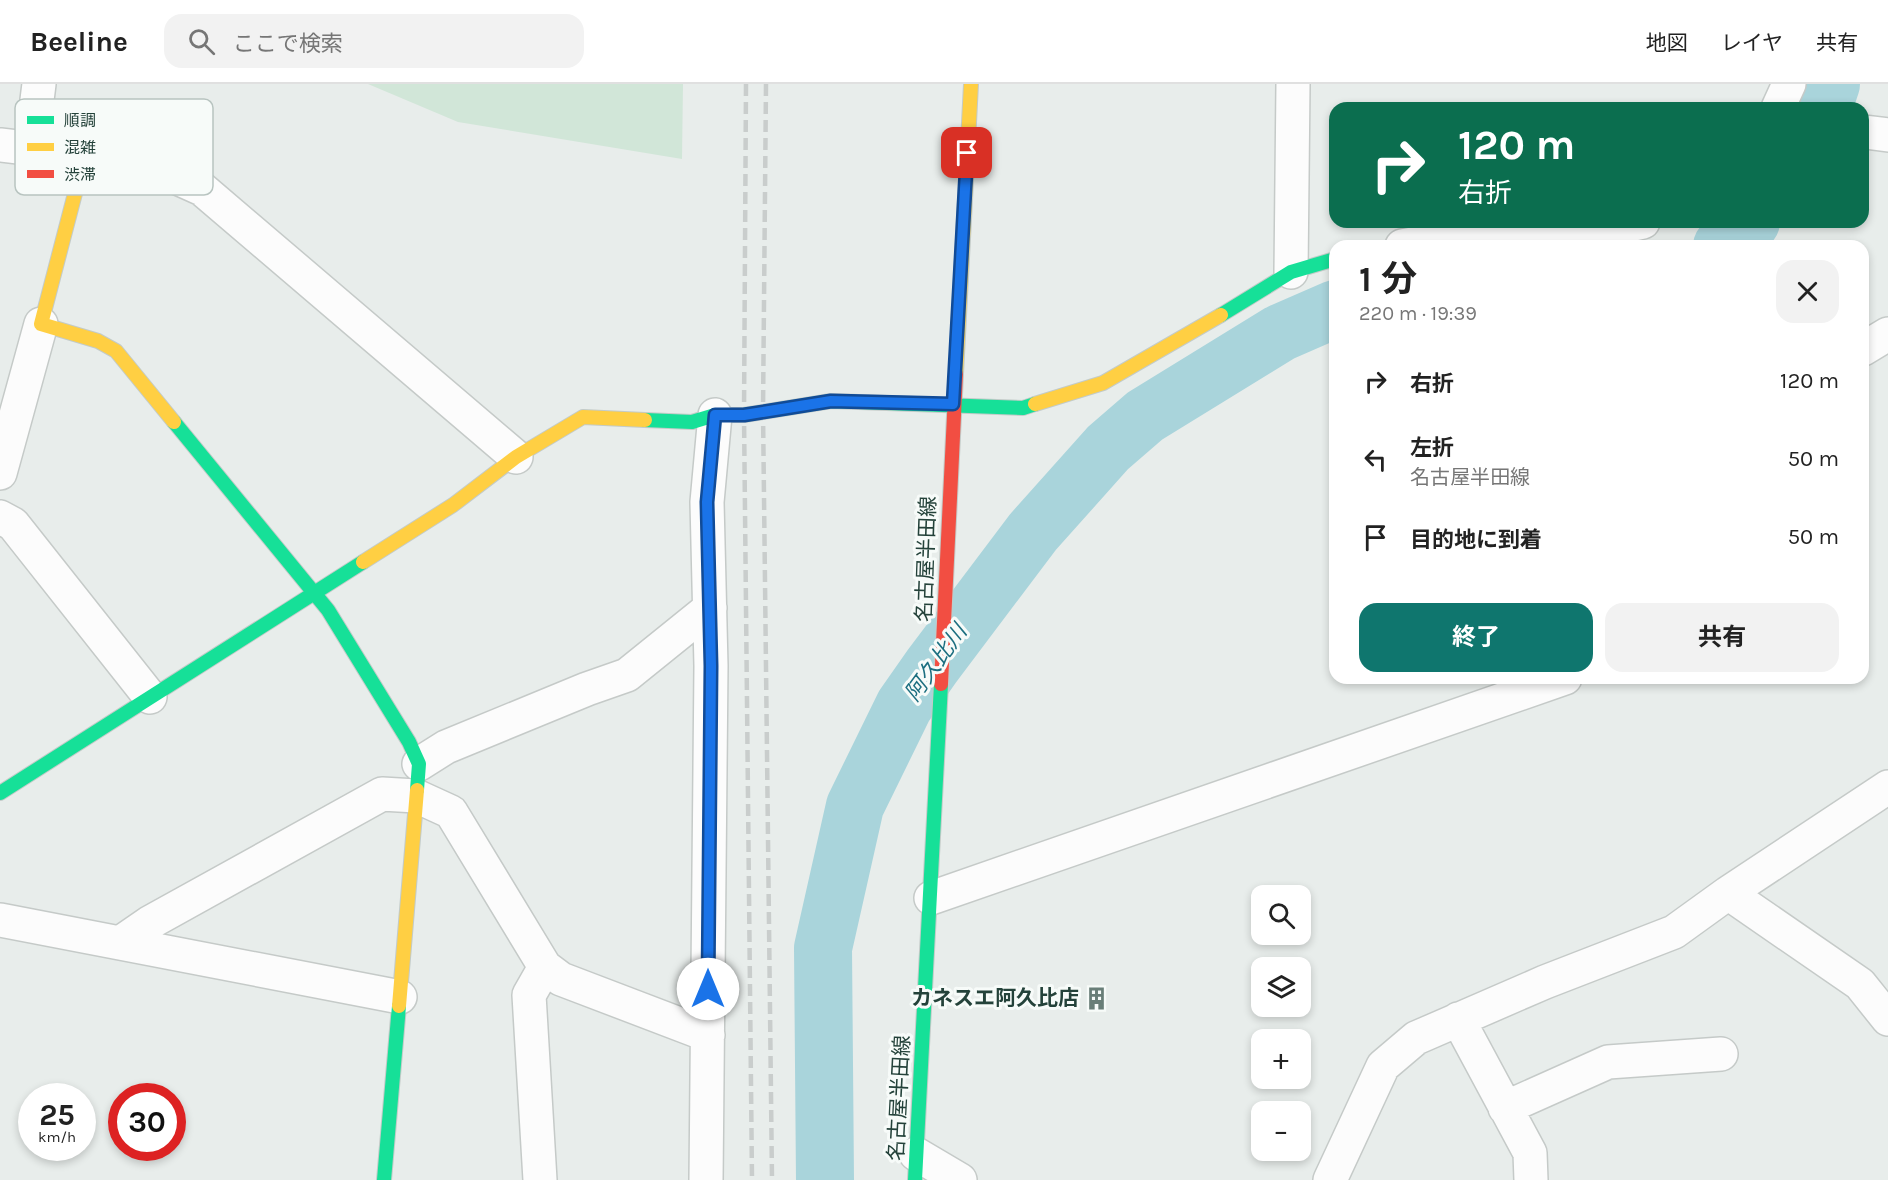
<!DOCTYPE html>
<html lang="ja">
<head>
<meta charset="utf-8">
<style>
	:root { --surface:#fff; --page:#f2f2f2; --text:#222; --muted:#767676; --line:#e0e0e0; --accent:#0f766e }
	body { margin:0; font-family:Karla,"Noto Sans JP",sans-serif; background:var(--page); color:var(--text); height:100vh; display:flex; flex-direction:column; font-size:22px; white-space:nowrap }
	* { box-sizing:border-box; margin:0 }
	p { font-size:20px; color:var(--muted) }
	.icon { flex:none; width:33px; height:33px; fill:none; stroke:currentColor; stroke-width:2; stroke-linecap:round; stroke-linejoin:round }
	.map { position:relative; flex:1; overflow:hidden }
	.sheet { position:absolute; left:1329px; top:156px; width:540px; height:444px; display:flex; flex-direction:column; background:var(--surface); border-radius:18px; box-shadow:0 3px 9px #0003 }
	.sheet>* { flex:none }
	.banner { position:absolute; left:1329px; top:18px; width:540px; height:126px; border-radius:18px; box-shadow:0 3px 9px #0003; background:#0b6e4f; color:#fff; overflow:hidden }
	.tools { position:absolute; left:1251px; top:801px; display:grid; gap:12px }
	.tools a { display:grid; place-items:center; width:60px; height:60px; border-radius:12px; background:var(--surface); box-shadow:0 3px 9px #0003; font-size:30px }
	.speed { position:absolute; left:18px; top:999px; display:flex; gap:12px; font-size:30px; font-weight:700; text-align:center }
	.speed>* { display:grid; place-content:center; width:78px; height:78px; border-radius:50%; background:var(--surface); box-shadow:0 3px 9px #0003; line-height:1 }
	.speed small { font-size:15px; font-weight:400 }
	.speed .limit { border:9px solid #d22; background:#fff; color:#111 }
	.pin { position:absolute; display:grid; place-items:center; width:51px; height:51px; color:#fff; margin:-26px; border-radius:12px; box-shadow:0 3px 9px #0006 }
	.me { position:absolute; width:66px; margin:-33px; rotate:0deg; stroke-linejoin:round; filter:drop-shadow(0 0 4px #0008) }
	.turn { display:flex; align-items:center; gap:21px; height:126px; padding:0 30px; font-size:27px }
	.turn .icon { width:78px; height:78px; stroke-width:2.5 }
	.turn b { display:block; font-size:42px; line-height:51px }
	.round { display:grid; place-items:center; flex:none; width:63px; height:63px; border-radius:18px; background:var(--page) }
	.summary { display:flex; align-items:center; justify-content:space-between; height:102px; padding:0 30px }
	h1 { font-size:36px; font-weight:700; line-height:45px }
	.button { display:flex; gap:12px; margin-top:auto; padding:12px 30px }
	.button a { flex:1; height:69px; border-radius:18px; background:var(--accent); color:#fff; font-size:24px; font-weight:700; line-height:69px; text-align:center }
	.button a+a { background:var(--page); color:var(--text) }
	ul { padding:0; list-style:none }
	li { display:flex; align-items:center; gap:18px; height:78px; padding:0 30px }
	li div { flex:1 }
	li b { display:block; font-size:22px }
	li em { font-style:normal }
	header { display:flex; align-items:center; gap:36px; box-sizing:border-box; height:84px; padding:0 30px; background:var(--surface); border-bottom:2px solid var(--line) }
	header strong { font-size:28px }
	nav { display:flex; gap:33px; margin-inline-start:auto; font-size:21px }
	.search { width:420px; height:54px; background:var(--page); display:flex; align-items:center; gap:15px; box-sizing:border-box; padding:0 21px; border-radius:18px; color:var(--muted); font-size:22px }
	.map>svg:first-child { display:block }
	.green { fill:#d1e6d8 }
	.lines { fill:none; stroke-linecap:round; stroke-linejoin:round }
	.river { stroke:#a9d4db; stroke-width:58 }
	.street-casing { stroke:#c5cac8; stroke-width:36 }
	.fast-casing { stroke:#c3cbc8; stroke-width:16 }
	.slow-casing { stroke:#c3cbc8; stroke-width:16 }
	.jam-casing { stroke:#c3cbc8; stroke-width:16 }
	.street { stroke:#fcfcfc; stroke-width:33 }
	.fast { stroke:#16e098; stroke-width:14 }
	.slow { stroke:#ffcf43; stroke-width:14 }
	.jam { stroke:#f24e42; stroke-width:14 }
	.rail { stroke:#c9cdcc; stroke-width:4.5; stroke-dasharray:12 6; stroke-linecap:butt }
	.route-casing { stroke:#114b97; stroke-width:15 }
	.route { stroke:#1a73e8; stroke-width:10 }
	.labels { text-anchor:middle; dominant-baseline:central; stroke-width:6; stroke-linejoin:round; paint-order:stroke }
	.street-label { font-size:21px; fill:#24423a; stroke:#f7fbf9 }
	.poi-label { font-size:21px; font-weight:bold; fill:#24423a; stroke:#f7fbf9; text-anchor:end }
	.water-label { font-size:22px; font-style:italic; fill:#1c6f80; stroke:#f7fbf9 }
	.key { fill:#f7fbf9; stroke:#b8c4c0; stroke-width:1.5 }
	.key-label { font-size:16px; fill:#24423a }
</style>
</head>
<body>
<header>
<strong>Beeline</strong>
<div class="search"><svg class="icon" aria-label="search" viewBox="0 0 24 24"><circle cx="10" cy="10" r="6"/><path d="M15 15l6 6"/></svg>ここで検索</div>
<nav><a>地図</a><a>レイヤ</a><a>共有</a></nav>
</header>
<div class="map">
<svg width="1888" height="1096" viewBox="0 0 1888 1096">
	<rect width="100%" height="100%" fill="#e8edeb"/>
	<!-- green -->
	<path class="green" d="M 368,0 L 683,0 L 682,75 L 458,38 Z"/>
	<g class="lines">
		<!-- river -->
		<path class="river" d="M 1823,24 L 1831,0
			M 1722,162 L 1739,153 L 1751,138
			M 825,1096 L 823,864 L 855,722 L 904,622 L 932,582 L 1033,448 L 1108,364 L 1145,332 L 1280,249 L 1335,225"/>
		<defs>
			<path id="street" d="M 1778,24 L 1789,0
				M 1865,48 L 1888,51
				M 0,61 L 85,71 L 153,83 L 202,105 L 516,373
				M 31,64 L 39,0
				M 1402,162 L 1439,155 L 1610,145 L 1643,138
				M 1291,188 L 1293,0
				M 1863,265 L 1888,250
				M 0,389 L 41,240
				M 0,433 L 13,440 L 150,613
				M 419,680 L 446,663 L 587,605 L 627,591 L 710,524
				M 1728,809 L 1860,900 L 1888,935
				M 931,814 L 1565,594
				M 0,836 L 400,913
				M 120,859 L 149,839 L 382,710 L 416,712 L 451,728 L 545,883 L 561,895 L 708,951
				M 1458,935 L 1530,1069 L 1531,1096
				M 1505,1024 L 1608,978 L 1721,970
				M 916,1070 L 960,1096
				M 540,1096 L 529,911 L 545,883
				M 706,1096 L 711,582 L 707,418 L 715,331
				M 1330,1096 L 1383,982 L 1416,954 L 1545,898 L 1674,848 L 1728,809 L 1888,703"/>
			<path id="fast" d="M 1221,231 L 1291,188 L 1335,175
				M 645,336 L 692,338 L 715,331 L 744,331 L 831,317 L 1023,324 L 1035,320
				M 174,338 L 328,526 L 409,658 L 419,680 L 417,706
				M 0,709 L 363,478
				M 384,1096 L 399,922
				M 915,1096 L 941,600"/>
			<path id="slow" d="M 85,71 L 41,240 L 98,257 L 116,267 L 174,338
				M 956,290 L 971,0
				M 1035,320 L 1103,299 L 1221,231
				M 363,478 L 453,421 L 516,373 L 583,333 L 645,336
				M 399,922 L 417,706"/>
			<path id="jam" d="M 941,600 L 956,290"/>
		</defs>
		<!-- street casing -->
		<use href="#street" class="street-casing"/>
		<!-- fast casing -->
		<use href="#fast" class="fast-casing"/>
		<!-- slow casing -->
		<use href="#slow" class="slow-casing"/>
		<!-- jam casing -->
		<use href="#jam" class="jam-casing"/>
		<!-- street -->
		<use href="#street" class="street"/>
		<!-- fast -->
		<use href="#fast" class="fast"/>
		<!-- slow -->
		<use href="#slow" class="slow"/>
		<!-- jam -->
		<use href="#jam" class="jam"/>
		<!-- rail -->
		<path class="rail" d="M 746,0 L 744,331 L 752,1096
			M 766,0 L 763,327 L 772,1096"/>
	</g>
	<g class="lines">
		<defs>
			<path id="route" d="M 708,905 L 711,582 L 707,418 L 715,331 L 744,331 L 831,317 L 953,320 L 967,69"/>
		</defs>
		<!-- route casing -->
		<use href="#route" class="route-casing"/>
		<!-- route -->
		<use href="#route" class="route"/>
	</g>
	<!-- icons -->
	<defs>
		<symbol id="building-bare" viewBox="-9 -9 18 18"><path d="M-4-6H4V6H1V3H-1V6H-4ZM-2.5-4.3h1.7v1.8h-1.7ZM.8-4.3h1.7v1.8H.8ZM-2.5-1h1.7V.8h-1.7ZM.8-1h1.7V.8H.8Z" fill="#697e78" stroke="#f7fbf9" stroke-width="2.5" paint-order="stroke"/></symbol>
	</defs>
	<g fill-rule="evenodd">
		<use href="#building-bare" x="1080" y="898" width="33" height="33"/>
	</g>
	<g class="labels">
		<!-- street labels -->
		<g class="street-label">
			<text transform="translate(926 475) rotate(-88)">名古屋半田線</text>
			<text transform="translate(899 1014) rotate(-87)">名古屋半田線</text>
		</g>
		<!-- poi labels -->
		<g class="poi-label">
			<text x="1079" y="914">カネスエ阿久比店</text>
		</g>
		<!-- water labels -->
		<g class="water-label">
			<text transform="translate(936 579) rotate(-54)">阿久比川</text>
		</g>
	</g>
	<!-- legend -->
	<rect x="15" y="15" width="198" height="96" rx="9" class="key"/>
	<rect x="27" y="32" width="27" height="8" fill="#16e098"/>
	<rect x="27" y="59" width="27" height="8" fill="#ffcf43"/>
	<rect x="27" y="86" width="27" height="8" fill="#f24e42"/>
	<g class="key-label">
		<text x="64" y="42">順調</text>
		<text x="64" y="69">混雑</text>
		<text x="64" y="96">渋滞</text>
	</g>
</svg>
<div class="tools">
<a><svg class="icon" aria-label="search" viewBox="0 0 24 24"><circle cx="10" cy="10" r="6"/><path d="M15 15l6 6"/></svg></a>
<a><svg class="icon" aria-label="layers" viewBox="0 0 24 24"><path d="M12 4l9 5-9 5-9-5zM3 14l9 5 9-5"/></svg></a>
<a>+</a>
<a>−</a>
</div>
<div class="speed"><div>25<small>km/h</small></div><div class="limit">30</div></div>
<div class="pin" style="left:967px;top:69px;background:#d93025"><svg class="icon" aria-label="arrive" viewBox="0 0 24 24"><path d="M6 21V4h12l-3 4 3 4H6"/></svg></div>
<svg class="me" style="left:708px;top:905px" viewBox="-20 -20 40 40"><circle r="19" fill="#fff"/><path d="M0-13L10 11 0 6-10 11z" fill="#1a73e8"/></svg>
<div class="banner">
<div class="turn"><svg class="icon" aria-label="right" viewBox="0 0 24 24"><path d="M7 20v-9h11M14 6l5 5-5 5"/></svg><div><b>120 m</b>右折</div></div>
</div>
<section class="sheet">
<div class="summary"><div><h1>1 分</h1><p>220 m · 19:39</p></div><a class="round"><svg class="icon" aria-label="close" viewBox="0 0 24 24"><path d="M6 6l12 12M18 6L6 18"/></svg></a></div>
<ul>
<li><svg class="icon" aria-label="right" viewBox="0 0 24 24"><path d="M7 20v-9h11M14 6l5 5-5 5"/></svg><div><b>右折</b></div><em>120 m</em></li>
<li><svg class="icon" aria-label="left" viewBox="0 0 24 24"><path d="M17 20v-9H6M10 6l-5 5 5 5"/></svg><div><b>左折</b><p>名古屋半田線</p></div><em>50 m</em></li>
<li><svg class="icon" aria-label="arrive" viewBox="0 0 24 24"><path d="M6 21V4h12l-3 4 3 4H6"/></svg><div><b>目的地に到着</b></div><em>50 m</em></li>
</ul>
<div class="button"><a>終了</a><a>共有</a></div>
</section>
</div>
</body>
</html>
